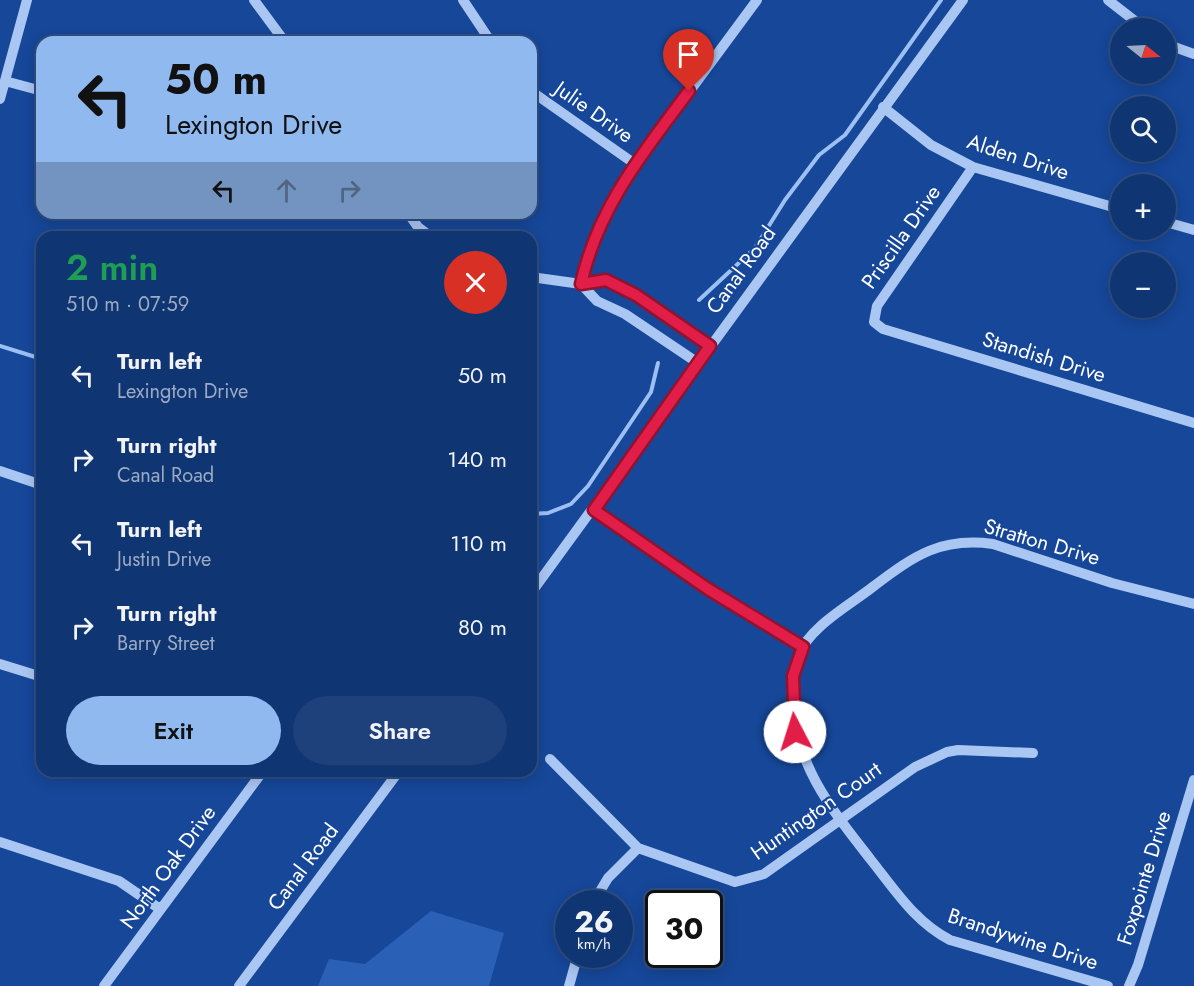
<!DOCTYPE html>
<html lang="en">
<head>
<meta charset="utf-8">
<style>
	:root { --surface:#103573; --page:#1e407b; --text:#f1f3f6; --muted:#9cabc4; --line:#305085; --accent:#90b9f0 }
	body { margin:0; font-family:Jost,sans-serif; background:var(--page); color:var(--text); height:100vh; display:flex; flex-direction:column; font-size:22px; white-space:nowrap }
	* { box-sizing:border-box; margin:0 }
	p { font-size:20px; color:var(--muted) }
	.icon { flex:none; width:33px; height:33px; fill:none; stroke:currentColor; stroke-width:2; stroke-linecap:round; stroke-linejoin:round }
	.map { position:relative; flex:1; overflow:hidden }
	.drawer { position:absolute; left:36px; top:231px; width:501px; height:546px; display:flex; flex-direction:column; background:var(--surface); border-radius:18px; box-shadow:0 3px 15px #0003,0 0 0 2px var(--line) }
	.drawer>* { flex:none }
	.hud { position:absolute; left:36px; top:36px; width:501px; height:183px; border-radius:18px; box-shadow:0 3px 15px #0003,0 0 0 2px var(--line); background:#90b9f0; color:#111; overflow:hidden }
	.needle { width:39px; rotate:108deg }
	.fabs { position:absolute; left:1110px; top:18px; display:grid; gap:12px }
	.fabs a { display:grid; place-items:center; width:66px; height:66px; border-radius:50%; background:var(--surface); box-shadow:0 3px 15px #0003,0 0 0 2px var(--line); font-size:30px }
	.speed { position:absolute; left:555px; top:890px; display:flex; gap:12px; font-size:30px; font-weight:700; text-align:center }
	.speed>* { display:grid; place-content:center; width:78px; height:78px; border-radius:50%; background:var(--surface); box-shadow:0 3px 15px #0003,0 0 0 2px var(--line); line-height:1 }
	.speed small { font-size:15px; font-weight:400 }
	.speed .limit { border:3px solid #111; border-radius:9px; background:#fff; color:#111 }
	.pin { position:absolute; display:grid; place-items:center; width:51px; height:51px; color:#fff; margin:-62px -26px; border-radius:50% 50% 50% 0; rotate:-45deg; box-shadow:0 0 6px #0007 }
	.pin .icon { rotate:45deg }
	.me { position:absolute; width:66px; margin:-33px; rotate:355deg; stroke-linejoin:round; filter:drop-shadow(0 0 4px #0008) }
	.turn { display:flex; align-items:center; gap:21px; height:126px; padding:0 30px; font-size:27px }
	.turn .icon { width:78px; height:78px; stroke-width:2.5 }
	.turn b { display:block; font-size:42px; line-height:51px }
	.lanes { display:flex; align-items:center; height:57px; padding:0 30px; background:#0003; justify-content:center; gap:30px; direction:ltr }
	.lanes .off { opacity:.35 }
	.round { display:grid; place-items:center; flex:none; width:63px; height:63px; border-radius:32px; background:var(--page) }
	.summary { display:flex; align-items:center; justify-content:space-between; height:102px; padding:0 30px }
	h1 { font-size:36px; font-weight:600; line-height:45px; color:#1e9e55 }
	.primary-button { display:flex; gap:12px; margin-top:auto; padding:12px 30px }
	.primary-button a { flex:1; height:69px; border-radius:36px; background:var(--accent); color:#111; font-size:24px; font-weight:600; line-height:69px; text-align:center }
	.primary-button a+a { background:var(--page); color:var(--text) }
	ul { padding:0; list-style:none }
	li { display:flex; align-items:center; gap:18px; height:84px; padding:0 30px }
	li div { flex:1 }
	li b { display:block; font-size:22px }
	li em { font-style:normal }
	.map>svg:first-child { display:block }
	.green { fill:#2a60b6 }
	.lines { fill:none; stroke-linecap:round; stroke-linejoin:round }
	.stream { stroke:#9dc0f4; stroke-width:4 }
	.minor { stroke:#aac6f2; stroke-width:10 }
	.route-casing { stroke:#92132f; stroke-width:15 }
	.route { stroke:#e11d48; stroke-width:10 }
	.labels { text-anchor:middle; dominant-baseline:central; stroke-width:4.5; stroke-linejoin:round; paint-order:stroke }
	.street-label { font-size:21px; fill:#fff; stroke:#164799 }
</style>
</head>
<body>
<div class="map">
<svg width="1194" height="986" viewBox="0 0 1194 986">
	<rect width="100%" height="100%" fill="#164799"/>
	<!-- green -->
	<path class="green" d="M 431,911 L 504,933 L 489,986 L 318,986 L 329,959 L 365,964 Z"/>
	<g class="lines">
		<!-- stream -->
		<path class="stream" d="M 699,300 L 755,248 L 785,200 L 819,155 L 845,135 L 941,0
			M 0,346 L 42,359
			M 531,514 L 548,513 L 571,504 L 588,486 L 651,392 L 658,363"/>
		<!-- minor -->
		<path class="minor" d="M 254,0 L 285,42
			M 463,0 L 491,42
			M 1108,0 L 1144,28
			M 1166,44 L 1194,54
			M 5,81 L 42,91
			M 531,91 L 635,164
			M 0,99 L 27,0
			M 883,107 L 931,145 L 973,167 L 1120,209
			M 973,167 L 877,306 L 874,322 L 883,329 L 1194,423
			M 408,213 L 418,227 L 431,237
			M 1166,222 L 1194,230
			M 531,277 L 581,284 L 594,238 L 616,191 L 757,0
			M 698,363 L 625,314 L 597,301 L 581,284 L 606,280 L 636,295 L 710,346
			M 0,471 L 42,485
			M 594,511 L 708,589 L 803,647
			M 531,593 L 963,0
			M 0,664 L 42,677
			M 550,759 L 638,848 L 735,882 L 764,874 L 915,767 L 947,752 L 958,750 L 1033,753
			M 0,842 L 119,881 L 160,909
			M 593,903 L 608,878 L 638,848
			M 104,986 L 263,771
			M 239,986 L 399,771
			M 569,986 L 578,954
			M 1108,986 L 950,940 C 915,922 895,890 871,860 C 833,811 795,766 793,701 C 792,686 793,670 798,656 C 810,626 850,605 874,586 C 915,555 941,537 993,544 L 1112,583 L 1194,604
			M 1129,986 L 1138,965 L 1194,780"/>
	</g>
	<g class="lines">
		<defs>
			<path id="route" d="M 689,91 C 643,153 598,207 581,284 L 606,280 L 636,295 L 710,346 L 594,510 L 708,589 L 803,647 L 793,676 L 795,732"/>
		</defs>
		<!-- route casing -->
		<use href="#route" class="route-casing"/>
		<!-- route -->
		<use href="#route" class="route"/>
	</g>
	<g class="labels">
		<!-- street labels -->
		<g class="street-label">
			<text transform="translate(594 112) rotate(35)">Julie Drive</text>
			<text transform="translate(1018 157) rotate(18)">Alden Drive</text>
			<text transform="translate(901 237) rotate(-55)">Priscilla Drive</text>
			<text transform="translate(741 270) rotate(-54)">Canal Road</text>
			<text transform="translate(1044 357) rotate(17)">Standish Drive</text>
			<text transform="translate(1042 542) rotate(16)">Stratton Drive</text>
			<text transform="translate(816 811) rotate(-35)">Huntington Court</text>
			<text transform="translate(168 867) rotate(-54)">North Oak Drive</text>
			<text transform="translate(303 867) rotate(-53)">Canal Road</text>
			<text transform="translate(1144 878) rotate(-73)">Foxpointe Drive</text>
			<text transform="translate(1023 939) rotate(18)">Brandywine Drive</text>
		</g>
	</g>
</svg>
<div class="fabs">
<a><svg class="needle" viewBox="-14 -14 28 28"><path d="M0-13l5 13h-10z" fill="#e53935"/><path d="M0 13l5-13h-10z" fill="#9cabc4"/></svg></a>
<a><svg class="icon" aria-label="search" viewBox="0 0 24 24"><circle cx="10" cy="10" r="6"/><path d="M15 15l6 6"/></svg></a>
<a>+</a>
<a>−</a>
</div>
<div class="speed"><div>26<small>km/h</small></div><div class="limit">30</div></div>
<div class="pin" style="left:689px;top:91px;background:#d93025"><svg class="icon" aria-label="arrive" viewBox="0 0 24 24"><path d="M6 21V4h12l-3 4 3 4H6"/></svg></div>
<svg class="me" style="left:795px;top:732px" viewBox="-20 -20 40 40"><circle r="19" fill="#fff"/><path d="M0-13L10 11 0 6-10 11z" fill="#e11d48"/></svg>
<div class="hud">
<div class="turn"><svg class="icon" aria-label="left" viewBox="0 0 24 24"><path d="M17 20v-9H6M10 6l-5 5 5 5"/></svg><div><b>50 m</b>Lexington Drive</div></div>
<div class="lanes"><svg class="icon" aria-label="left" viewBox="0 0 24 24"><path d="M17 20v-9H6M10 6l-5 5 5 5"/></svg><svg class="icon off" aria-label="ahead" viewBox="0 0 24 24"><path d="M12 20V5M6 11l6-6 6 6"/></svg><svg class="icon off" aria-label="right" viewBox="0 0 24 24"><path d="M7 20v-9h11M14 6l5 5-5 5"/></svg></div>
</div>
<section class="drawer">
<div class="summary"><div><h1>2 min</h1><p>510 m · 07:59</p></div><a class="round" style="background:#d93025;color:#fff"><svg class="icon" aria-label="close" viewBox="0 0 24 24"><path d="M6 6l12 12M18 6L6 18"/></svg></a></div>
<ul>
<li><svg class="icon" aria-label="left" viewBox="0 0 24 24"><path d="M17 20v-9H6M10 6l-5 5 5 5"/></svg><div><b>Turn left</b><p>Lexington Drive</p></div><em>50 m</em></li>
<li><svg class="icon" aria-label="right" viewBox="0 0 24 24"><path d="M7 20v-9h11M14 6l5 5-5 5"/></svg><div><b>Turn right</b><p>Canal Road</p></div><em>140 m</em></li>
<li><svg class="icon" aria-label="left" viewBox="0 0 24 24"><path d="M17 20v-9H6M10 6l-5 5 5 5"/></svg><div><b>Turn left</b><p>Justin Drive</p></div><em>110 m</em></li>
<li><svg class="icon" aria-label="right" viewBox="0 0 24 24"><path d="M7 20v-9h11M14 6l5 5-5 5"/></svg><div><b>Turn right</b><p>Barry Street</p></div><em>80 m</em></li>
</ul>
<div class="primary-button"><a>Exit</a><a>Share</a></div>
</section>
</div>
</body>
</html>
